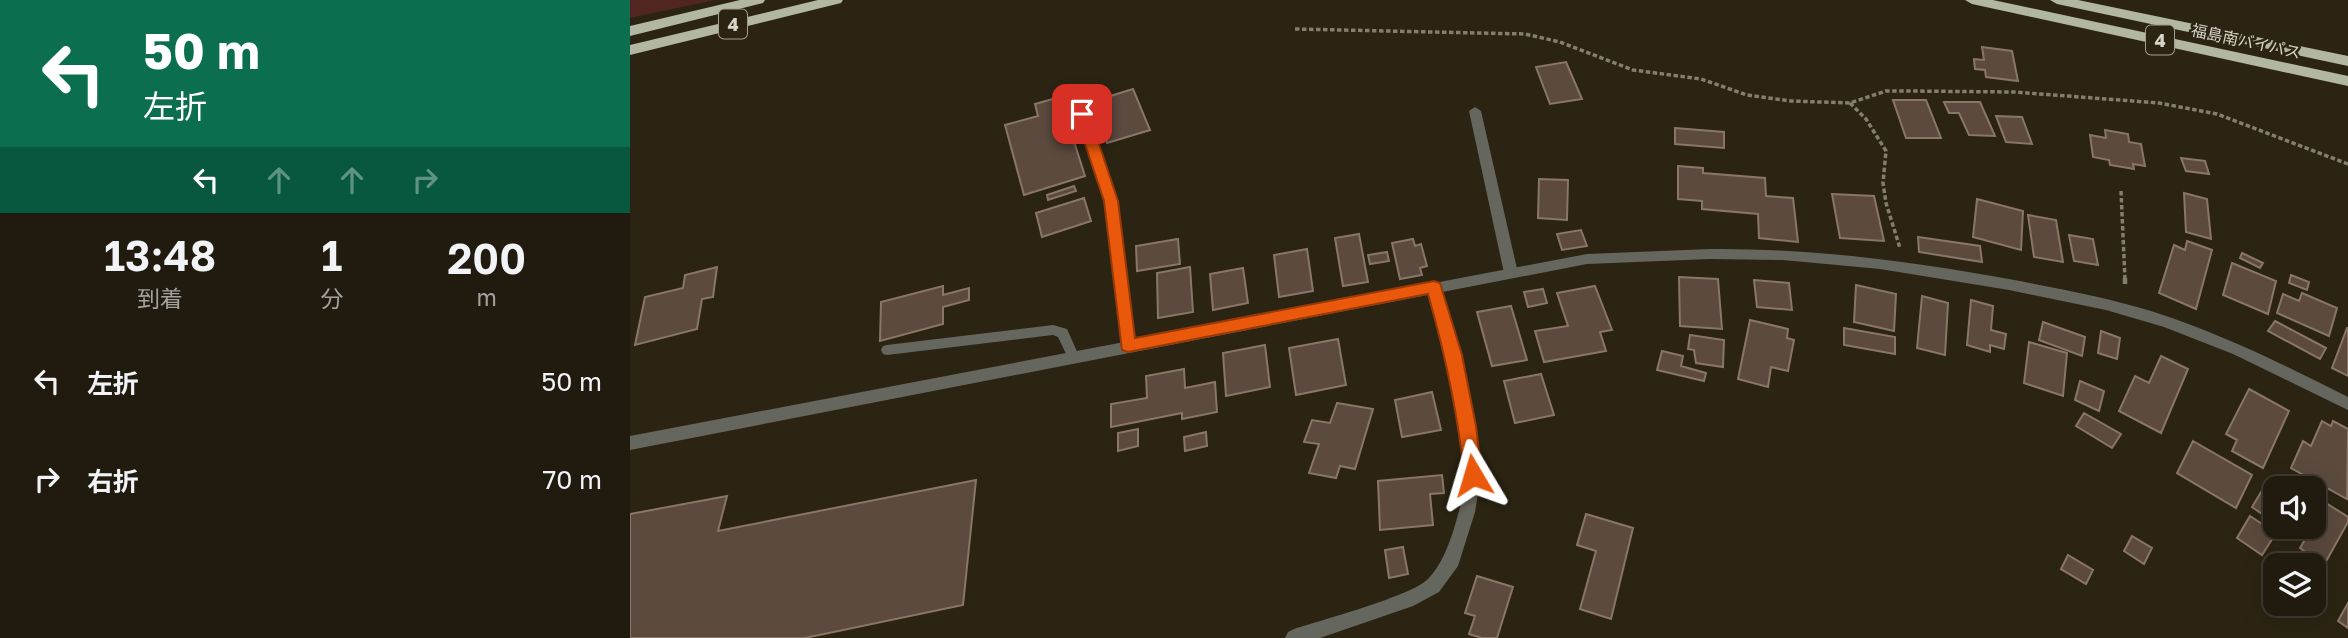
<!DOCTYPE html>
<html lang="ja">
<head>
<meta charset="utf-8">
<style>
	:root { --surface:#201b0e; --page:#2d281c; --text:#f1f3f6; --muted:#a2a19e; --line:#3d392e }
	body { margin:0; font-family:"Golos Text","Noto Sans JP",sans-serif; background:var(--page); color:var(--text); height:100vh; display:flex; flex-direction:column; font-size:26px; white-space:nowrap }
	* { box-sizing:border-box; margin:0 }
	p { font-size:23px; color:var(--muted) }
	.icon { flex:none; width:38px; height:38px; fill:none; stroke:currentColor; stroke-width:2; stroke-linecap:round; stroke-linejoin:round }
	.map { position:relative; flex:1; overflow:hidden }
	.details { display:flex; flex-direction:column; background:var(--surface); width:630px }
	.details>* { flex:none }
	.guide { background:#0b6e4f; color:#fff; overflow:hidden }
	.fabs { position:absolute; left:1633px; top:476px; display:grid; gap:14px }
	.fabs a { display:grid; place-items:center; width:63px; height:63px; border-radius:14px; background:var(--surface); box-shadow:0 7px 28px #0002,0 0 0 2px var(--line); font-size:35px }
	.pin { position:absolute; display:grid; place-items:center; width:60px; height:60px; color:#fff; margin:-30px; border-radius:14px; box-shadow:0 4px 10px #0006 }
	.me { position:absolute; width:77px; margin:-38px; rotate:353deg; stroke-linejoin:round; filter:drop-shadow(0 0 5px #0008) }
	.turn { display:flex; align-items:center; gap:24px; height:147px; padding:0 28px; font-size:32px }
	.turn .icon { width:91px; height:91px; stroke-width:2.5 }
	.turn b { display:block; font-size:49px; line-height:60px }
	.lanes { display:flex; align-items:center; height:66px; padding:0 28px; background:#0003; justify-content:center; gap:35px; direction:ltr }
	.lanes .off { opacity:.35 }
	.eta { display:flex; justify-content:space-evenly; align-items:center; height:119px; text-align:center }
	.eta b { font-size:42px; font-weight:600; line-height:49px }
	ul { padding:0; list-style:none }
	li { display:flex; align-items:center; gap:21px; height:98px; padding:0 28px }
	li div { flex:1 }
	li b { display:block; font-size:26px }
	li em { font-style:normal }
	main { display:flex; flex:1; min-height:0 }
	.map>svg:first-child { display:block }
	.green { fill:#512621 }
	.building { fill:#5b4a3d; stroke:#897668; stroke-width:2 }
	.lines { fill:none; stroke-linecap:round; stroke-linejoin:round }
	.path-far1 { stroke:#837e6f; stroke-width:3.5; stroke-dasharray:4.5 2.5; stroke-linecap:butt }
	.path { stroke:#837e6f; stroke-width:4.5; stroke-dasharray:6 3.5; stroke-linecap:butt }
	.service { fill:#65675e; fill-rule:evenodd }
	.minor { fill:#65675e; fill-rule:evenodd }
	.tertiary { fill:#65675e; fill-rule:evenodd }
	.trunk { fill:#b2b7a2; fill-rule:evenodd }
	.route { fill:#ea580c; stroke:#983908; stroke-width:2 }
	.labels { text-anchor:middle; dominant-baseline:central; stroke-width:5; stroke-linejoin:round; paint-order:stroke }
	.far-street-label { font-size:16px; fill:#d7d3c8; stroke:#2b2412 }
	.shield { fill:#2b2412; stroke:#a39e91; stroke-width:2 }
	.shield-label { font-size:18px; font-weight:bold; fill:#d7d3c8 }
</style>
</head>
<body>
<main>
<section class="details">
<div class="guide">
<div class="turn"><svg class="icon" aria-label="left" viewBox="0 0 24 24"><path d="M17 20v-9H6M10 6l-5 5 5 5"/></svg><div><b>50 m</b>左折</div></div>
<div class="lanes"><svg class="icon" aria-label="left" viewBox="0 0 24 24"><path d="M17 20v-9H6M10 6l-5 5 5 5"/></svg><svg class="icon off" aria-label="ahead" viewBox="0 0 24 24"><path d="M12 20V5M6 11l6-6 6 6"/></svg><svg class="icon off" aria-label="ahead" viewBox="0 0 24 24"><path d="M12 20V5M6 11l6-6 6 6"/></svg><svg class="icon off" aria-label="right" viewBox="0 0 24 24"><path d="M7 20v-9h11M14 6l5 5-5 5"/></svg></div>
</div>
<div class="eta">
<div><b>13:48</b><p>到着</p></div>
<div><b>1</b><p>分</p></div>
<div><b>200</b><p>m</p></div>
</div>
<ul>
<li><svg class="icon" aria-label="left" viewBox="0 0 24 24"><path d="M17 20v-9H6M10 6l-5 5 5 5"/></svg><div><b>左折</b></div><em>50 m</em></li>
<li><svg class="icon" aria-label="right" viewBox="0 0 24 24"><path d="M7 20v-9h11M14 6l5 5-5 5"/></svg><div><b>右折</b></div><em>70 m</em></li>
</ul>
</section>
<div class="map">
<svg width="1718" height="638" viewBox="0 0 1718 638">
	<rect width="100%" height="100%" fill="#2b2412"/>
	<!-- green -->
	<path class="green" d="M 0,0 L 85,0 L 0,18 Z"/>
	<!-- building -->
	<path class="building" d="M 1352,47 L 1382,51 L 1388,81 L 1356,77 L 1355,70 L 1345,69 L 1344,59 L 1354,60 Z
		M 936,62 L 952,99 L 920,104 L 906,67 Z
		M 503,89 L 520,130 L 477,143 L 461,102 Z
		M 437,95 L 441,107 L 434,110 L 455,176 L 394,195 L 375,125 L 408,116 L 405,104 Z
		M 1263,100 L 1296,100 L 1311,138 L 1276,138 Z
		M 1314,102 L 1350,102 L 1365,136 L 1339,135 L 1329,113 L 1319,113 Z
		M 1366,116 L 1392,117 L 1402,144 L 1376,142 Z
		M 1045,128 L 1094,132 L 1094,148 L 1045,144 Z
		M 1475,130 L 1498,134 L 1499,142 L 1511,144 L 1515,166 L 1503,164 L 1504,169 L 1480,165 L 1479,160 L 1463,157 L 1460,135 L 1476,138 Z
		M 1551,158 L 1575,161 L 1579,174 L 1556,171 Z
		M 1048,166 L 1073,168 L 1073,173 L 1135,178 L 1136,196 L 1163,198 L 1168,242 L 1129,238 L 1128,214 L 1072,209 L 1072,201 L 1048,199 Z
		M 909,179 L 938,180 L 937,220 L 908,218 Z
		M 444,186 L 446,191 L 418,200 L 417,195 Z
		M 1554,193 L 1577,199 L 1581,239 L 1556,232 Z
		M 1202,194 L 1244,196 L 1254,241 L 1210,238 Z
		M 454,198 L 461,221 L 412,237 L 406,213 Z
		M 1347,199 L 1393,211 L 1391,250 L 1343,237 Z
		M 1398,215 L 1426,220 L 1433,262 L 1404,257 Z
		M 951,230 L 957,246 L 932,250 L 927,234 Z
		M 729,234 L 738,282 L 713,286 L 705,238 Z
		M 1439,235 L 1463,239 L 1468,265 L 1444,261 Z
		M 1288,237 L 1350,246 L 1352,262 L 1289,252 Z
		M 548,239 L 550,264 L 507,271 L 506,246 Z
		M 783,239 L 785,246 L 791,244 L 797,266 L 790,268 L 792,275 L 770,279 L 762,243 Z
		M 1557,241 L 1582,250 L 1566,309 L 1529,293 L 1544,245 L 1555,250 Z
		M 677,249 L 683,291 L 649,297 L 644,255 Z
		M 757,252 L 759,261 L 740,264 L 738,255 Z
		M 1612,253 L 1633,263 L 1630,268 L 1610,258 Z
		M 1602,263 L 1646,281 L 1638,314 L 1593,295 Z
		M 87,267 L 83,297 L 72,299 L 67,329 L 5,345 L 15,297 L 53,288 L 55,275 Z
		M 560,267 L 563,312 L 528,318 L 527,273 Z
		M 613,268 L 618,303 L 583,310 L 580,274 Z
		M 1661,275 L 1679,282 L 1677,290 L 1659,283 Z
		M 1049,277 L 1088,279 L 1092,329 L 1050,326 Z
		M 1124,280 L 1159,283 L 1162,310 L 1127,307 Z
		M 1226,285 L 1266,294 L 1264,331 L 1224,322 Z
		M 313,286 L 313,295 L 339,288 L 339,300 L 313,307 L 313,324 L 250,341 L 251,302 Z
		M 965,286 L 982,330 L 970,332 L 976,351 L 914,362 L 905,331 L 938,326 L 927,293 Z
		M 913,289 L 917,303 L 898,307 L 894,292 Z
		M 1672,293 L 1707,308 L 1699,336 L 1647,313 L 1653,294 L 1669,301 Z
		M 1292,296 L 1318,303 L 1315,355 L 1287,348 Z
		M 1341,300 L 1363,306 L 1361,330 L 1376,334 L 1374,349 L 1360,345 L 1360,352 L 1337,345 Z
		M 881,306 L 897,360 L 862,366 L 847,312 Z
		M 1120,320 L 1158,329 L 1157,338 L 1164,340 L 1158,371 L 1141,367 L 1138,387 L 1108,379 Z
		M 1645,321 L 1696,348 L 1690,359 L 1638,331 Z
		M 1413,322 L 1455,337 L 1452,356 L 1409,340 Z
		M 1214,328 L 1265,337 L 1265,354 L 1214,345 Z
		M 1717,328 L 1718,328 L 1718,376 L 1702,368 Z
		M 1471,331 L 1490,338 L 1487,359 L 1468,353 Z
		M 1060,335 L 1094,340 L 1093,367 L 1066,363 L 1064,350 L 1058,349 Z
		M 708,339 L 716,385 L 666,395 L 659,348 Z
		M 1399,342 L 1437,353 L 1433,396 L 1394,383 Z
		M 635,345 L 640,387 L 596,396 L 593,353 Z
		M 1032,351 L 1053,356 L 1051,366 L 1076,373 L 1074,381 L 1027,370 Z
		M 1531,356 L 1558,369 L 1531,433 L 1489,411 L 1505,376 L 1519,383 Z
		M 554,369 L 555,388 L 585,382 L 587,412 L 552,419 L 552,413 L 481,427 L 481,404 L 517,398 L 516,376 Z
		M 911,374 L 924,415 L 885,423 L 874,381 Z
		M 1450,381 L 1474,391 L 1469,411 L 1445,400 Z
		M 1619,389 L 1659,411 L 1633,468 L 1602,451 L 1607,440 L 1596,434 Z
		M 802,392 L 811,430 L 772,437 L 765,400 Z
		M 707,403 L 743,409 L 725,469 L 710,466 L 706,478 L 679,473 L 689,444 L 674,442 L 682,420 L 700,423 Z
		M 1454,413 L 1491,434 L 1482,448 L 1446,426 Z
		M 1692,421 L 1701,426 L 1703,421 L 1718,429 L 1717,499 L 1661,468 L 1673,441 L 1681,446 Z
		M 508,429 L 508,446 L 488,451 L 488,433 Z
		M 576,432 L 577,446 L 555,451 L 554,437 Z
		M 1563,441 L 1622,475 L 1606,508 L 1547,473 Z
		M 812,475 L 814,493 L 800,494 L 803,525 L 750,530 L 748,481 Z
		M 346,480 L 333,605 L 175,638 L 0,638 L 0,514 L 97,496 L 88,531 Z
		M 1636,484 L 1645,490 L 1645,523 L 1622,507 Z
		M 1696,503 L 1718,517 L 1718,522 L 1694,565 L 1670,548 Z
		M 956,514 L 1003,528 L 981,619 L 950,609 L 966,551 L 947,545 Z
		M 1620,516 L 1646,533 L 1632,555 L 1607,538 Z
		M 1502,536 L 1522,548 L 1514,564 L 1494,551 Z
		M 773,547 L 778,574 L 759,578 L 755,550 Z
		M 1438,555 L 1463,570 L 1456,584 L 1431,569 Z
		M 847,576 L 883,587 L 867,638 L 852,638 L 839,634 L 845,616 L 835,613 Z
		M 1718,603 L 1718,628 L 1708,621 Z"/>
	<g class="lines">
		<!-- path-far1 -->
		<path class="path-far1" d="M 665,29 L 895,34 L 930,42 L 1003,70 L 1071,79 L 1117,95 L 1161,101 L 1220,103 L 1256,91 L 1278,91 L 1384,92 L 1529,103 L 1587,114 L 1718,164
			M 1220,103 L 1236,119 L 1256,151 L 1253,183 L 1256,203 L 1270,248
			M 1491,191 L 1495,280"/>
		<!-- path -->
		<path class="path" d="M 1495,278 L 1495,287"/>
		<!-- service -->
		<path class="service" d="M 423,325 L 437,329 L 449,356 L 447,360 L 443,361 L 439,360 L 428,337 L 423,335 L 257,355 L 253,354 L 251,350 L 253,346 L 257,345 Z"/>
		<!-- minor -->
		<path class="minor" d="M 845,107 L 851,111 L 888,273 L 881,278 L 874,273 L 839,111 Z
			M 452,110 L 458,114 L 487,201 L 505,346 L 503,350 L 493,350 L 491,346 L 475,201 L 446,114 Z
			M 804,282 L 809,283 L 811,287 L 830,355 L 846,426 L 851,475 L 845,512 L 828,566 L 809,592 L 783,606 L 690,638 L 655,638 L 658,632 L 664,629 C 692,620 781,596 798,579 C 811,565 817,549 823,532 C 828,514 835,494 835,475 C 837,419 812,341 797,287 L 799,283 Z"/>
		<!-- tertiary -->
		<path class="tertiary" d="M 1080,249 C 1184,248 1287,262 1390,281 C 1435,290 1480,298 1524,312 C 1592,334 1655,365 1718,397 L 1718,410 L 1603,354 L 1534,327 L 1476,310 L 1379,290 L 1250,269 L 1153,260 L 1080,259 L 957,264 L 0,450 L 0,436 L 957,254 Z"/>
		<!-- trunk -->
		<path class="trunk" d="M 110,0 L 135,0 L 133,3 L 0,36 L 0,26 Z
			M 188,0 L 213,0 L 211,3 L 0,55 L 0,45 Z
			M 1335,0 L 1363,0 L 1718,76 L 1718,86 L 1342,4 Z
			M 1420,0 L 1448,0 L 1718,56 L 1718,66 L 1427,4 Z"/>
	</g>
	<!-- route -->
	<path class="route" d="M 452,109 L 459,114 L 488,201 L 505,338 L 804,281 L 810,283 L 832,355 L 846,426 L 852,475 L 849,480 L 843,483 L 837,480 L 834,475 C 828,413 815,354 798,294 L 498,352 L 492,350 L 474,201 L 445,114 Z"/>
	<g class="labels">
		<!-- far-street labels -->
		<g class="far-street-label">
			<text transform="translate(1616 41) rotate(12)">福島南バイパス</text>
		</g>
		<!-- shield labels -->
		<g class="shield">
			<rect x="89" y="9.5" width="28" height="29" rx="5"/>
			<rect x="1516" y="25.5" width="28" height="29" rx="5"/>
		</g>
		<g class="shield-label">
			<text x="103" y="24">4</text>
			<text x="1530" y="40">4</text>
		</g>
	</g>
</svg>
<div class="fabs">
<a><svg class="icon" aria-label="sound" viewBox="0 0 24 24"><path d="M4 9h4l5-4v14l-5-4H4zM17 9q2 3 0 6"/></svg></a>
<a><svg class="icon" aria-label="layers" viewBox="0 0 24 24"><path d="M12 4l9 5-9 5-9-5zM3 14l9 5 9-5"/></svg></a>
</div>
<div class="pin" style="left:452px;top:114px;background:#d93025"><svg class="icon" aria-label="arrive" viewBox="0 0 24 24"><path d="M6 21V4h12l-3 4 3 4H6"/></svg></div>
<svg class="me" style="left:843px;top:475px" viewBox="-20 -20 40 40"><path d="M0-17L14 15 0 8-14 15z" fill="#ea580c" stroke="#fff" stroke-width="4"/></svg>
</div>
</main>
</body>
</html>
